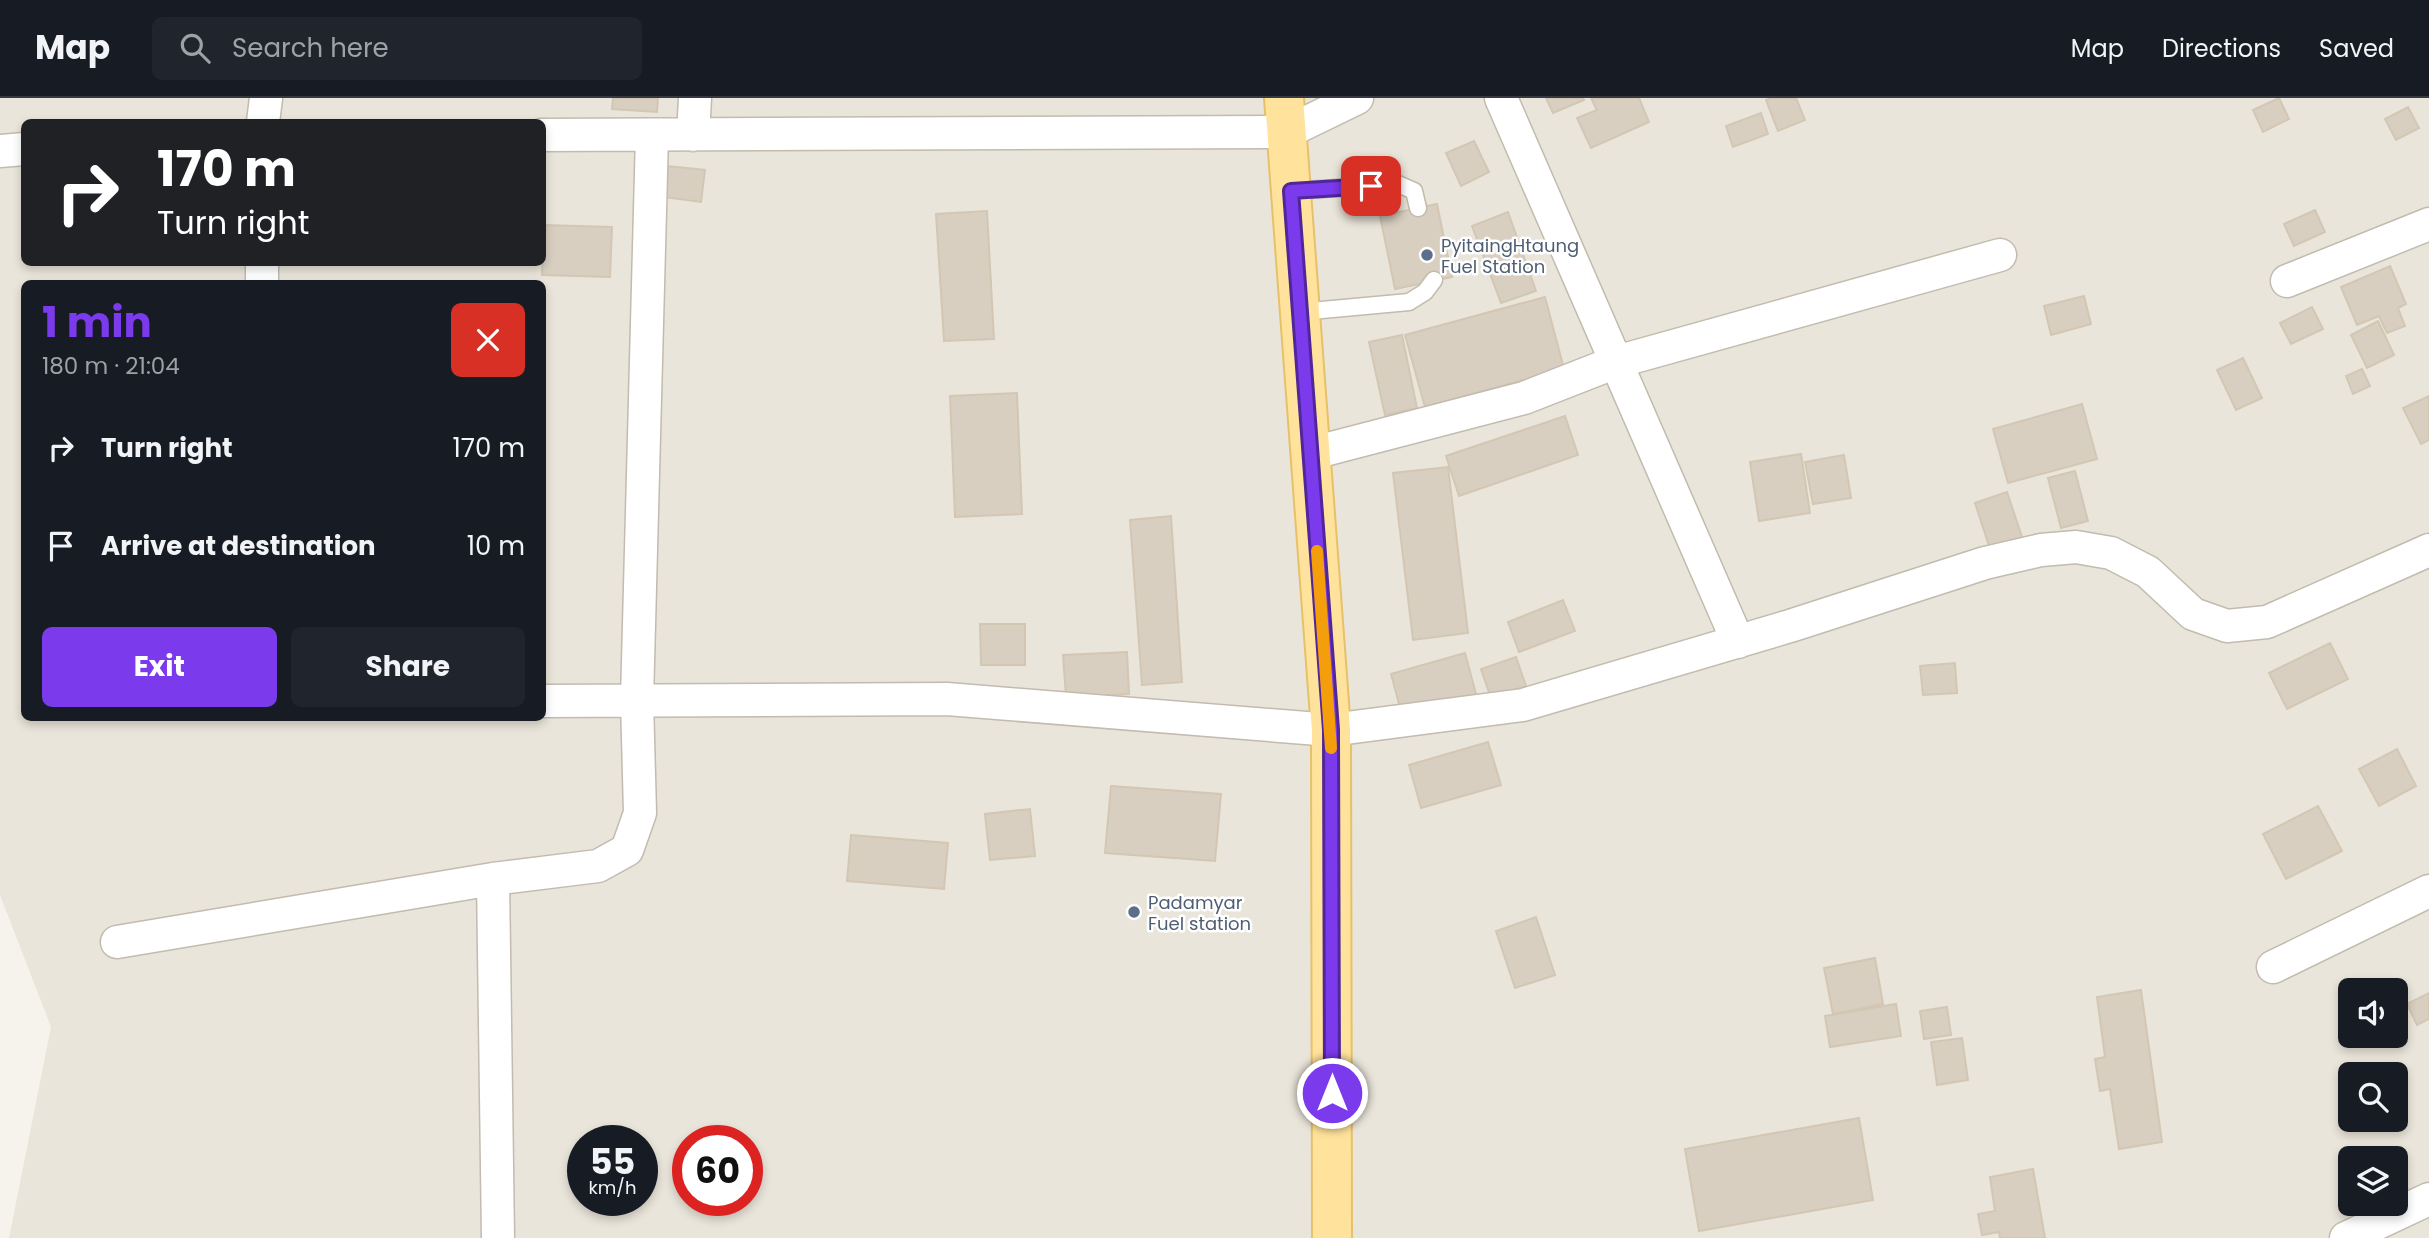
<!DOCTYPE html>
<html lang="en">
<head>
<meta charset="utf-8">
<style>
	:root { --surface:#171b24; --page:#20242c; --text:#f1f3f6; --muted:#9ea1a6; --line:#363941; --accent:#7c3aed }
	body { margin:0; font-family:Poppins,sans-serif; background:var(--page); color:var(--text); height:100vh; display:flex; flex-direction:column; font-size:26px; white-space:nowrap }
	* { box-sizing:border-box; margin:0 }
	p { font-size:23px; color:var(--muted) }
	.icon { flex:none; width:38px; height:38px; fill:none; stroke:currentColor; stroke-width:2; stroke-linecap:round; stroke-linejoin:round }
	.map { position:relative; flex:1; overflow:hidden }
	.panel { position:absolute; left:21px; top:182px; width:525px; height:441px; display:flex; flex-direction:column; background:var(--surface); border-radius:10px; box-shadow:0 4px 10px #0003 }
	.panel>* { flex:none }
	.top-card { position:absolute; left:21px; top:21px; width:525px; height:147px; border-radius:10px; box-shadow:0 4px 10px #0003; background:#202124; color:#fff; overflow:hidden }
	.controls { position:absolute; left:2338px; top:880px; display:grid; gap:14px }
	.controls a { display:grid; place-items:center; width:70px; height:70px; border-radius:10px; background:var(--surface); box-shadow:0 4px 10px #0003; font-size:35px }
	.speed { position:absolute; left:567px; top:1027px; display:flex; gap:14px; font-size:35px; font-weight:700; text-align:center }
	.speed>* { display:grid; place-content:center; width:91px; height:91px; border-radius:50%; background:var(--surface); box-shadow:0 4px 10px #0003; line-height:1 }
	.speed small { font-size:18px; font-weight:400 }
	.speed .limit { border:10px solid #d22; background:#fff; color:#111 }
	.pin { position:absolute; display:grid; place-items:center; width:60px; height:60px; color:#fff; margin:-30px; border-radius:14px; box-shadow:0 4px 10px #0006 }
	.me { position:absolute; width:77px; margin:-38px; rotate:0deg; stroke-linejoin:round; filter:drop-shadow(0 0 5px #0008) }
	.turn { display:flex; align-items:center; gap:24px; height:147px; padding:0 21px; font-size:32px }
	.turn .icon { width:91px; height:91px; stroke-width:2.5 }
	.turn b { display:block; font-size:49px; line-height:60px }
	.round { display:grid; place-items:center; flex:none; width:74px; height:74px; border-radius:10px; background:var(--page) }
	.headline { display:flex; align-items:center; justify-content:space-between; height:119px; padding:0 21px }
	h1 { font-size:42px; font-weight:700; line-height:52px; color:var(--accent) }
	.action { display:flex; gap:14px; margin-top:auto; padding:14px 21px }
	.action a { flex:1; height:80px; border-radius:10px; background:var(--accent); color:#fff; font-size:28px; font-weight:700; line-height:80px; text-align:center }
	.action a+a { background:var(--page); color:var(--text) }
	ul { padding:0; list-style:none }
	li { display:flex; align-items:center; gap:21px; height:98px; padding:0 21px }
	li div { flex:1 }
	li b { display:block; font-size:26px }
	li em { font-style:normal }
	header { display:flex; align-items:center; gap:42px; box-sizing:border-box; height:98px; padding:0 35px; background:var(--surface); border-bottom:2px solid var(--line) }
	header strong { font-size:33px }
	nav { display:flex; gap:38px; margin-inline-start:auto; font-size:24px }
	.search { width:490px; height:63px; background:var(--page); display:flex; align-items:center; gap:18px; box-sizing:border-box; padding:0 24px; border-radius:10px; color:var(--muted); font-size:26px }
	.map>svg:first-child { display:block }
	.residential { fill:#eae5da; fill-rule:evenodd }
	.building { fill:#d8cfc1; stroke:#d3c7b4; stroke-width:2 }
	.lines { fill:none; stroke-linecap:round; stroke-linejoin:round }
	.lane-casing { stroke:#c2bbae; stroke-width:19 }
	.street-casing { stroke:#c2bbae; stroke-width:35 }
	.primary-casing { stroke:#e6c16a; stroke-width:42 }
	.lane { stroke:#fff; stroke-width:16 }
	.street { stroke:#fff; stroke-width:32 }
	.primary { stroke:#ffe39c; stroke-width:38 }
	.route-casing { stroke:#51269a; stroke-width:18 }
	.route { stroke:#7c3aed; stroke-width:12 }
	.slow { stroke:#f59e0b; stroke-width:12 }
	.service-dot { fill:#5c6f8a; stroke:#fff; stroke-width:2.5 }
	.labels { text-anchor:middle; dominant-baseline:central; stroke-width:5; stroke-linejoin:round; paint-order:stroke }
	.service-label { font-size:18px; fill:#4e5e75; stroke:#fff; text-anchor:start }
</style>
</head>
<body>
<header>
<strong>Map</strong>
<div class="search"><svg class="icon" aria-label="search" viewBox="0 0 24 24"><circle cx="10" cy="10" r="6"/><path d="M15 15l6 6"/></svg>Search here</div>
<nav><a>Map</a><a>Directions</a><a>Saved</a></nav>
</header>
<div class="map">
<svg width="2429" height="1140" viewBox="0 0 2429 1140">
	<rect width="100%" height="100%" fill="#f6f3ec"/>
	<!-- residential -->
	<path class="residential" d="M 0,0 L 2429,0 L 2429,1140 L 9,1140 L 51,929 L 0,797 ZM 24,24 L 542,24 L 542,164 L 24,164 ZM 24,186 L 542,186 L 542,620 L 24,620 ZM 2350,892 L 2396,892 L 2396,938 L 2350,938 ZM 2350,976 L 2396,976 L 2396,1022 L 2350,1022 ZM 583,1043 L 642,1043 L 642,1102 L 583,1102 ZM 688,1043 L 747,1043 L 747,1102 L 688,1102 ZM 2350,1060 L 2396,1060 L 2396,1106 L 2350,1106 Z"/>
	<!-- building -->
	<path class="building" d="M 613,0 L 658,0 L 657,14 L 612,11 Z
		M 1546,0 L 1583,0 L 1584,2 L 1553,15 Z
		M 1591,0 L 1639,0 L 1649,24 L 1591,50 L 1577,20 L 1597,12 Z
		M 1771,0 L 1796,0 L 1805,22 L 1778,33 L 1766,2 Z
		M 2279,0 L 2289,21 L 2263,34 L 2253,12 Z
		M 2408,9 L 2419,30 L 2396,42 L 2385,21 Z
		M 1761,15 L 1768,36 L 1733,49 L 1726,28 Z
		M 1474,43 L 1489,74 L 1461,88 L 1446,55 Z
		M 667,68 L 705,72 L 701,104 L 663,99 Z
		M 1437,106 L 1452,179 L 1395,191 L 1380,118 Z
		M 2315,112 L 2325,134 L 2294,148 L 2284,126 Z
		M 987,113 L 994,241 L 944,243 L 936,116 Z
		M 1508,114 L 1536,193 L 1501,205 L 1472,128 Z
		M 543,127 L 612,129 L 610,179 L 542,177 Z
		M 2390,168 L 2406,206 L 2398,210 L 2405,228 L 2387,235 L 2379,218 L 2357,227 L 2341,189 Z
		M 2084,198 L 2091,226 L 2051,237 L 2044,208 Z
		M 1545,199 L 1564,271 L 1425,309 L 1405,237 Z
		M 2312,209 L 2323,231 L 2291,246 L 2280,225 Z
		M 2378,223 L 2394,257 L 2367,270 L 2351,237 Z
		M 1402,237 L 1417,310 L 1385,317 L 1369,244 Z
		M 2243,260 L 2262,300 L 2236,312 L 2217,272 Z
		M 2362,271 L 2370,288 L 2353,296 L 2346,278 Z
		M 1017,295 L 1022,416 L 955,419 L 950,298 Z
		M 2429,298 L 2429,342 L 2421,346 L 2403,310 Z
		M 2082,306 L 2097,361 L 2008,385 L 1993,331 Z
		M 1565,318 L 1578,357 L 1459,398 L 1446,358 Z
		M 1801,356 L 1810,415 L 1759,423 L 1750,364 Z
		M 1844,357 L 1851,400 L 1813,406 L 1805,364 Z
		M 1448,369 L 1468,535 L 1413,542 L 1393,375 Z
		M 2075,373 L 2088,423 L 2061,430 L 2048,380 Z
		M 2007,394 L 2023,442 L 1991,454 L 1975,405 Z
		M 1171,418 L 1182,584 L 1142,587 L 1130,422 Z
		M 1563,502 L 1575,533 L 1519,554 L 1508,524 Z
		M 980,526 L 1025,526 L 1025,567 L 981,567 Z
		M 2330,545 L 2348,581 L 2287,611 L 2269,575 Z
		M 1127,554 L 1129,596 L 1066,599 L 1063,557 Z
		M 1465,555 L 1476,596 L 1402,617 L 1391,576 Z
		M 1516,559 L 1526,588 L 1491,600 L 1481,571 Z
		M 1955,565 L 1957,595 L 1923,597 L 1920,568 Z
		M 1488,644 L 1501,687 L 1421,710 L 1409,667 Z
		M 2397,651 L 2416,688 L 2379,708 L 2359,671 Z
		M 1111,688 L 1221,696 L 1215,763 L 1105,755 Z
		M 2318,708 L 2342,753 L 2286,781 L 2263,736 Z
		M 1030,711 L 1035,758 L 990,762 L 985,716 Z
		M 851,737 L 948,745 L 944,791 L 847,783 Z
		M 1536,819 L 1555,877 L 1515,890 L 1496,833 Z
		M 1875,860 L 1883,906 L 1833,916 L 1824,870 Z
		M 2141,892 L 2162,1044 L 2119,1051 L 2110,991 L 2100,993 L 2095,961 L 2105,959 L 2097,899 Z
		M 2429,895 L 2429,921 L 2417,927 L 2407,906 Z
		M 1896,906 L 1901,938 L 1830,949 L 1825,918 Z
		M 1947,909 L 1951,937 L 1924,941 L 1920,913 Z
		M 1962,940 L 1968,982 L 1937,987 L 1931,944 Z
		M 1859,1020 L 1873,1102 L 1699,1133 L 1685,1051 Z
		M 2033,1071 L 2045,1140 L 2000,1140 L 1999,1134 L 1982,1137 L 1978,1116 L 1995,1113 L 1990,1079 Z"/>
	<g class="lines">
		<defs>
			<path id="lane" d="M 1291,93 L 1398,86 L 1414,93 L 1418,110
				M 1300,214 L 1409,204 L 1425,194 L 1434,182"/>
			<path id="street" d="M 1501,0 L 1738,544
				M 263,24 L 266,0
				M 542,37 L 1287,34 L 1357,0
				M 693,37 L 695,0
				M 0,53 L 24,51
				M 262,164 L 262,186
				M 2287,183 L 2429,126
				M 1309,356 L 1524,300 L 1616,264 L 2000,157
				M 542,603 L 947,601 L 1331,632 L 1523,607 L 1790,528 L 1985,465 L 2041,452 L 2076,449 L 2111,455 L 2148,474 L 2193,516 L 2227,528 L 2267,524 L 2429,452
				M 493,781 L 498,1140
				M 117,844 L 493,781 L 598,768 L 627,752 L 640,715 L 637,602 L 652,37
				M 2273,869 L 2429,793
				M 2346,1140 L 2429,1101"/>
			<path id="primary" d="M 1284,0 L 1331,632 L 1332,1140"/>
		</defs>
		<!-- lane casing -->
		<use href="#lane" class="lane-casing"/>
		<!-- street casing -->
		<use href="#street" class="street-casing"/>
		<!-- primary casing -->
		<use href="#primary" class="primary-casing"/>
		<!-- lane -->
		<use href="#lane" class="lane"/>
		<!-- street -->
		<use href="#street" class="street"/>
		<!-- primary -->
		<use href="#primary" class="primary"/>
	</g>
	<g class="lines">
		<defs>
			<path id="route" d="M 1332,995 L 1331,632 L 1291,93 L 1371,88"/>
		</defs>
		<!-- route casing -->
		<use href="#route" class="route-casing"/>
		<!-- route -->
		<use href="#route" class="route"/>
		<!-- slow -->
		<path class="slow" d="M 1317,453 L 1331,650"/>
	</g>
	<!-- markers -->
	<g class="service-dot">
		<circle cx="1427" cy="157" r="7"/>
		<circle cx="1134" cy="814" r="7"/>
	</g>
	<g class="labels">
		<!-- service labels -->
		<g class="service-label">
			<text x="1441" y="147">PyitaingHtaung<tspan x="1441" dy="21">Fuel Station</tspan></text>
			<text x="1148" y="804">Padamyar<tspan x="1148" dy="21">Fuel station</tspan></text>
		</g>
	</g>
</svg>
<div class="controls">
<a><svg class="icon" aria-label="sound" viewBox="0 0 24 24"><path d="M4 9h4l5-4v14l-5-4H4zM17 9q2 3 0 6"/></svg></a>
<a><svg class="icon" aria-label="search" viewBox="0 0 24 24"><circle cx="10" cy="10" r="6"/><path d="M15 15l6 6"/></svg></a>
<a><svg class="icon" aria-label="layers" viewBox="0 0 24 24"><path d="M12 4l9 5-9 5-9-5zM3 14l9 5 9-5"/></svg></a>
</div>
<div class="speed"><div>55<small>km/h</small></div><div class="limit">60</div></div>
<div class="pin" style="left:1371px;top:88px;background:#d93025"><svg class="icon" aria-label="arrive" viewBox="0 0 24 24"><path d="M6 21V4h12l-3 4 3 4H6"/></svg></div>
<svg class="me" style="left:1332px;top:995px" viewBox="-20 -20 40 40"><circle r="17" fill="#7c3aed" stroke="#fff" stroke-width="3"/><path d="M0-11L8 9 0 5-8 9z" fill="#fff"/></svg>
<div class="top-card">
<div class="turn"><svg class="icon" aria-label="right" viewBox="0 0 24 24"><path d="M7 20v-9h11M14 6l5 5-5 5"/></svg><div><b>170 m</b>Turn right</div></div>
</div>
<section class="panel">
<div class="headline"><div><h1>1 min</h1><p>180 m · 21:04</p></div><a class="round" style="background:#d93025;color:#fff"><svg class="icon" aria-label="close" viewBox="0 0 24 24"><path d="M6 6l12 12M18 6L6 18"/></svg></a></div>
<ul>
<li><svg class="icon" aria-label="right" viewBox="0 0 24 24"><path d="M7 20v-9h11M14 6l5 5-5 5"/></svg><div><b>Turn right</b></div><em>170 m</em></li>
<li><svg class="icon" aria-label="arrive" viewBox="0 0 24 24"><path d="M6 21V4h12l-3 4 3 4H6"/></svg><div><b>Arrive at destination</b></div><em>10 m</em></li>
</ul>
<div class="action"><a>Exit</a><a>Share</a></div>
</section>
</div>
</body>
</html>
